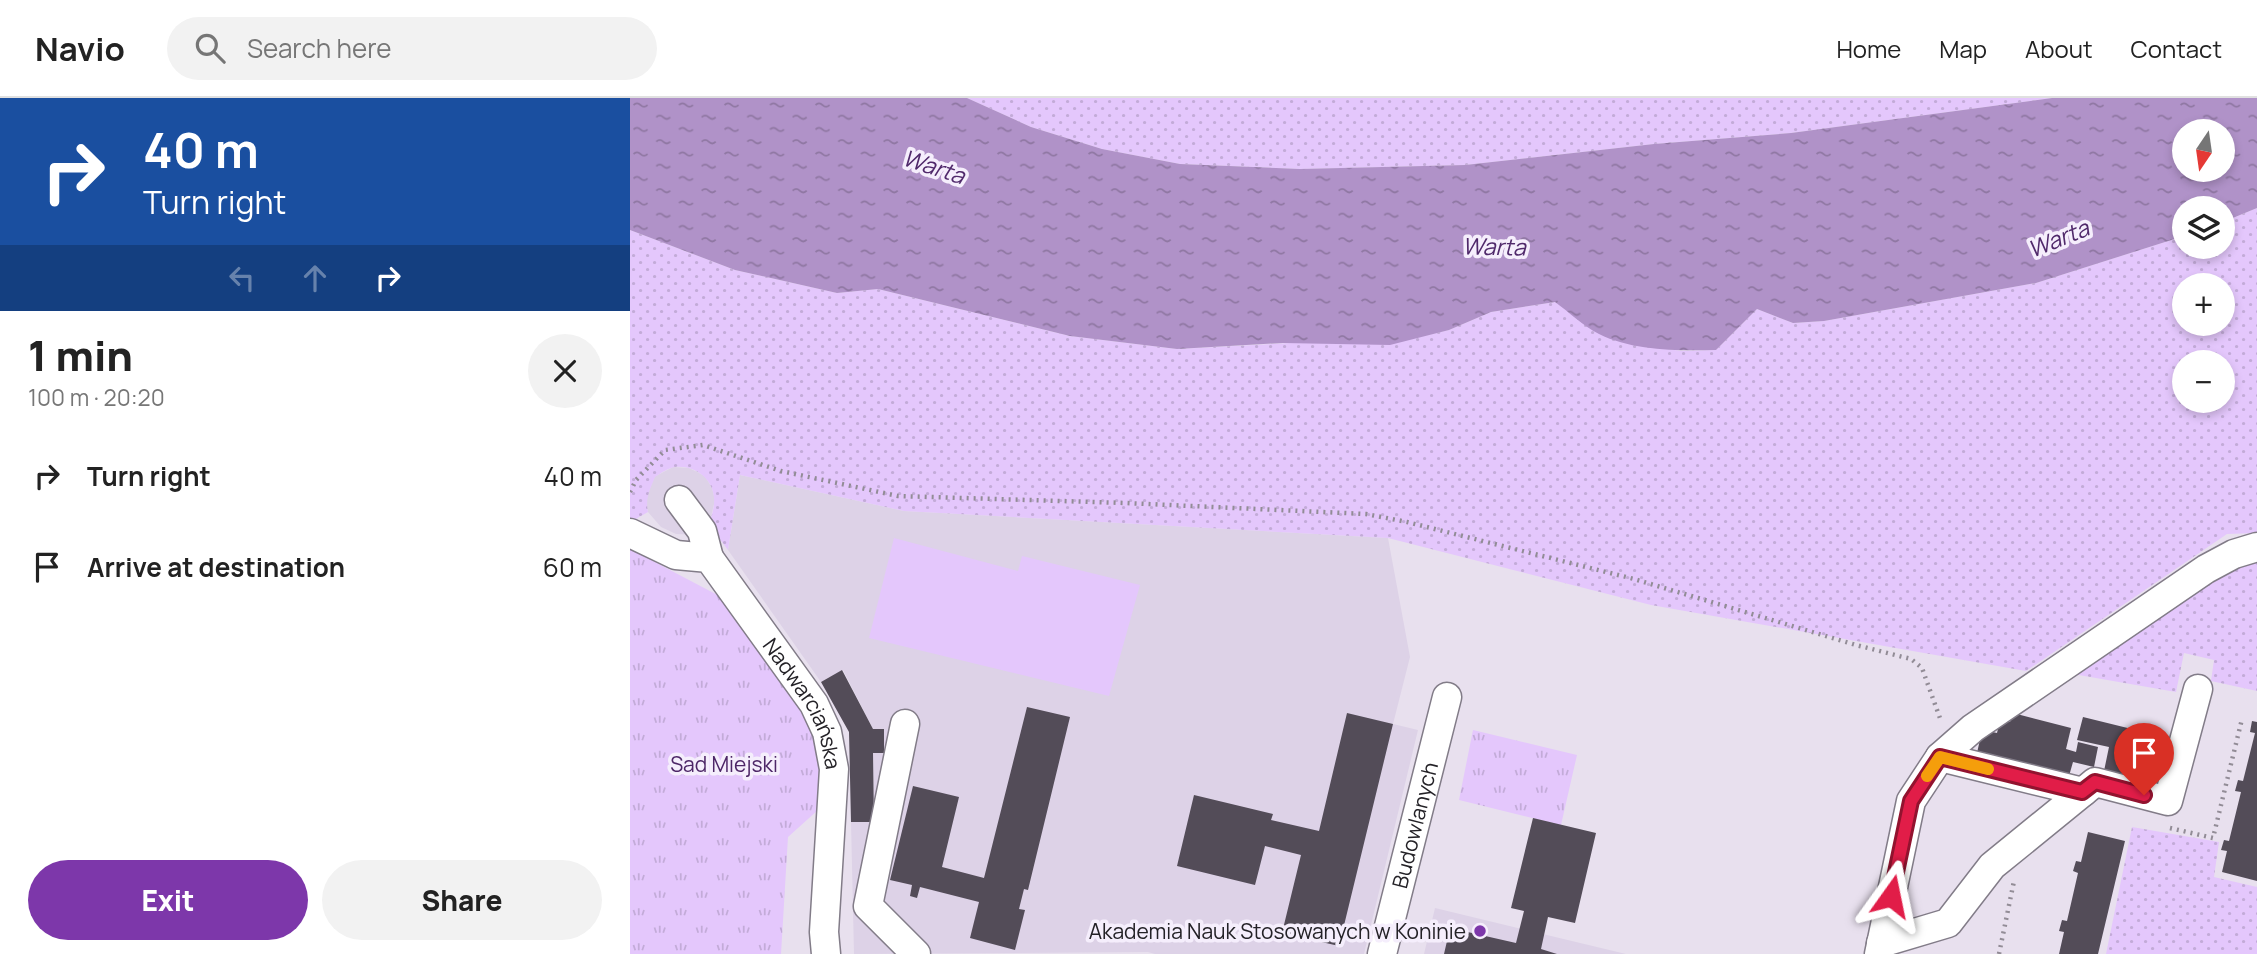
<!DOCTYPE html>
<html lang="en">
<head>
<meta charset="utf-8">
<style>
	:root { --surface:#fff; --page:#f2f2f2; --text:#222; --muted:#767676; --line:#e0e0e0; --accent:#7d37aa }
	body { margin:0; font-family:Manrope,sans-serif; background:var(--page); color:var(--text); height:100vh; display:flex; flex-direction:column; font-size:26px; white-space:nowrap }
	* { box-sizing:border-box; margin:0 }
	p { font-size:23px; color:var(--muted) }
	.icon { flex:none; width:38px; height:38px; fill:none; stroke:currentColor; stroke-width:2; stroke-linecap:round; stroke-linejoin:round }
	.map { position:relative; flex:1; overflow:hidden }
	.side { display:flex; flex-direction:column; background:var(--surface); width:630px }
	.side>* { flex:none }
	.hud { background:#1a4fa0; color:#fff; overflow:hidden }
	.needle { width:46px; rotate:193deg }
	.tools { position:absolute; left:1542px; top:21px; display:grid; gap:14px }
	.tools a { display:grid; place-items:center; width:63px; height:63px; border-radius:50%; background:var(--surface); box-shadow:0 4px 10px #0003; font-size:35px }
	.pin { position:absolute; display:grid; place-items:center; width:60px; height:60px; color:#fff; margin:-72px -30px; border-radius:50% 50% 50% 0; rotate:-45deg; box-shadow:0 0 7px #0007 }
	.pin .icon { rotate:45deg }
	.me { position:absolute; width:77px; margin:-38px; rotate:12deg; stroke-linejoin:round; filter:drop-shadow(0 0 5px #0008) }
	.turn { display:flex; align-items:center; gap:24px; height:147px; padding:0 28px; font-size:32px }
	.turn .icon { width:91px; height:91px; stroke-width:2.5 }
	.turn b { display:block; font-size:49px; line-height:60px }
	.lanes { display:flex; align-items:center; height:66px; padding:0 28px; background:#0003; justify-content:center; gap:35px; direction:ltr }
	.lanes .off { opacity:.35 }
	.round { display:grid; place-items:center; flex:none; width:74px; height:74px; border-radius:37px; background:var(--page) }
	.summary { display:flex; align-items:center; justify-content:space-between; height:119px; padding:0 28px }
	h1 { font-size:42px; font-weight:800; line-height:52px }
	.button { display:flex; gap:14px; margin-top:auto; padding:14px 28px }
	.button a { flex:1; height:80px; border-radius:42px; background:var(--accent); color:#fff; font-size:28px; font-weight:800; line-height:80px; text-align:center }
	.button a+a { background:var(--page); color:var(--text) }
	ul { padding:0; list-style:none }
	li { display:flex; align-items:center; gap:21px; height:91px; padding:0 28px }
	li div { flex:1 }
	li b { display:block; font-size:26px }
	li em { font-style:normal }
	header { display:flex; align-items:center; gap:42px; box-sizing:border-box; height:98px; padding:0 35px; background:var(--surface); border-bottom:2px solid var(--line) }
	header strong { font-size:33px }
	nav { display:flex; gap:38px; margin-inline-start:auto; font-size:24px }
	.search { width:490px; height:63px; background:var(--page); display:flex; align-items:center; gap:18px; box-sizing:border-box; padding:0 24px; border-radius:38px; color:var(--muted); font-size:26px }
	main { display:flex; flex:1; min-height:0 }
	.map>svg:first-child { display:block }
	.built { fill:#ddd2e7 }
	.grass { fill:url(#grass-dots); fill-rule:evenodd }
	.park { fill:url(#park-tufts) }
	.pitch { fill:#e4c7fc }
	.water { fill:url(#water-ripples); fill-rule:evenodd }
	.building { fill:#534c58 }
	.lines { fill:none; stroke-linecap:round; stroke-linejoin:round }
	.minor-casing { stroke:#827c88; stroke-width:31 }
	.path { stroke:#928c96; stroke-width:4.5; stroke-dasharray:2 5; stroke-linecap:butt }
	.minor { stroke:#fff; stroke-width:28 }
	.route-casing { stroke:#92132f; stroke-width:18 }
	.route { stroke:#e11d48; stroke-width:12 }
	.slow { stroke:#f59e0b; stroke-width:12 }
	.poi-dot { fill:#7d37aa; stroke:#f5eefc; stroke-width:2.5 }
	.labels { text-anchor:middle; dominant-baseline:central; stroke-width:7; stroke-linejoin:round; paint-order:stroke }
	.street-label { font-size:21px; fill:#242227; stroke:#f5eefc }
	.park-label { font-size:21px; fill:#4d2667; stroke:#f5eefc }
	.poi-label { font-size:21px; fill:#242227; stroke:#f5eefc; text-anchor:end }
	.water-label { font-size:23px; font-style:italic; fill:#50296b; stroke:#f5eefc }
</style>
</head>
<body>
<header>
<strong>Navio</strong>
<div class="search"><svg class="icon" aria-label="search" viewBox="0 0 24 24"><circle cx="10" cy="10" r="6"/><path d="M15 15l6 6"/></svg>Search here</div>
<nav><a>Home</a><a>Map</a><a>About</a><a>Contact</a></nav>
</header>
<main>
<section class="side">
<div class="hud">
<div class="turn"><svg class="icon" aria-label="right" viewBox="0 0 24 24"><path d="M7 20v-9h11M14 6l5 5-5 5"/></svg><div><b>40 m</b>Turn right</div></div>
<div class="lanes"><svg class="icon off" aria-label="left" viewBox="0 0 24 24"><path d="M17 20v-9H6M10 6l-5 5 5 5"/></svg><svg class="icon off" aria-label="ahead" viewBox="0 0 24 24"><path d="M12 20V5M6 11l6-6 6 6"/></svg><svg class="icon" aria-label="right" viewBox="0 0 24 24"><path d="M7 20v-9h11M14 6l5 5-5 5"/></svg></div>
</div>
<div class="summary"><div><h1>1 min</h1><p>100 m · 20:20</p></div><a class="round"><svg class="icon" aria-label="close" viewBox="0 0 24 24"><path d="M6 6l12 12M18 6L6 18"/></svg></a></div>
<ul>
<li><svg class="icon" aria-label="right" viewBox="0 0 24 24"><path d="M7 20v-9h11M14 6l5 5-5 5"/></svg><div><b>Turn right</b></div><em>40 m</em></li>
<li><svg class="icon" aria-label="arrive" viewBox="0 0 24 24"><path d="M6 21V4h12l-3 4 3 4H6"/></svg><div><b>Arrive at destination</b></div><em>60 m</em></li>
</ul>
<div class="button"><a>Exit</a><a>Share</a></div>
</section>
<div class="map">
<svg width="1627" height="856" viewBox="0 0 1627 856">
	<defs>
		<pattern id="grass-dots" width="8" height="8" patternUnits="userSpaceOnUse" patternTransform="scale(1.75)"><rect width="8" height="8" fill="#e4c7fc"/><path d="M2 2h.1M6 6h.1" fill="none" stroke="#c3abd8" stroke-width="1.8" stroke-linecap="round"/></pattern>
		<pattern id="park-tufts" width="24" height="20" patternUnits="userSpaceOnUse" patternTransform="scale(1.75)"><rect width="24" height="20" fill="#e4c7fc"/><path d="M3 7l-1-3M5 7V3M7 7l1-3M15 17l-1-3M17 17v-4M19 17l1-3" fill="none" stroke="#c3abd8"/></pattern>
		<pattern id="water-ripples" width="26" height="14" patternUnits="userSpaceOnUse" patternTransform="scale(1.75)"><rect width="26" height="14" fill="#b092c8"/><path d="M2 4q2-2 4 0t4 0M15 11q2-2 4 0t4 0" fill="none" stroke="#8f77a2"/></pattern>
	</defs>
	<rect width="100%" height="100%" fill="#e8e0ee"/>
	<!-- built -->
	<path class="built" d="M 43,369 L 59,370 L 75,378 L 82,390 L 85,402 L 79,427 L 68,437 L 46,436 L 31,429 L 18,414 L 16,405 L 18,396 L 24,379 Z
		M 110,377 L 274,413 L 758,440 L 780,559 L 763,626 L 788,632 L 734,856 L 525,856 L 518,854 L 224,856 L 221,724 L 244,723 L 243,655 L 254,655 L 254,631 L 243,631 L 213,572 L 191,584 L 98,452 Z
		M 805,810 L 996,856 L 794,856 Z"/>
	<!-- grass -->
	<path class="grass" d="M 337,0 L 1422,0 L 1161,35 L 1024,46 L 835,67 L 670,71 L 550,66 L 472,51 L 401,29 Z
		M 1627,110 L 1627,435 L 1597,436 L 1396,573 L 1021,507 L 758,440 L 274,413 L 110,377 L 98,452 L 79,427 C 81,419 85,409 84,400 C 83,380 64,367 45,369 C 38,370 31,375 25,379 C 20,391 15,401 18,414 L 4,422 L 0,420 L 0,132 L 105,172 L 207,195 L 248,191 L 440,238 L 547,251 L 793,238 L 819,232 L 861,214 L 925,204 L 1000,246 L 1052,253 L 1086,252 L 1127,211 L 1163,225 L 1194,223 L 1406,185 L 1554,138 L 1554,149 L 1592,149 L 1593,124 ZM 1554,187 L 1592,187 L 1592,226 L 1554,226 ZM 1554,264 L 1592,264 L 1592,303 L 1554,303 Z
		M 1627,462 L 1627,593 L 1581,583 L 1584,562 L 1554,555 L 1546,594 L 1443,576 L 1568,487 Z
		M 1502,729 L 1589,744 L 1584,779 L 1627,789 L 1627,856 L 1476,856 Z"/>
	<!-- park -->
	<path class="park" d="M 0,451 L 97,502 L 170,606 L 190,647 L 188,712 L 158,739 L 151,856 L 0,856 Z
		M 843,632 L 947,657 L 931,727 L 829,702 Z"/>
	<!-- pitch -->
	<path class="pitch" d="M 264,440 L 388,473 L 392,458 L 510,487 L 479,598 L 239,540 Z"/>
	<!-- water -->
	<path class="water" d="M 0,0 L 337,0 L 401,29 L 472,51 L 550,66 L 670,71 L 835,67 L 1024,46 L 1161,35 L 1422,0 L 1627,0 L 1627,110 L 1593,124 L 1592,110 L 1554,110 L 1554,138 L 1406,185 L 1194,223 L 1163,225 L 1127,211 L 1086,252 C 1049,253 1003,253 969,236 C 953,228 939,214 925,204 L 861,214 L 819,232 L 760,247 L 653,245 L 547,251 L 440,238 L 248,191 L 207,195 L 105,172 L 0,132 ZM 1554,33 L 1592,33 L 1592,72 L 1554,72 Z"/>
	<!-- building -->
	<path class="building" d="M 212,572 L 243,631 L 254,631 L 254,655 L 243,655 L 244,724 L 221,724 L 219,634 L 191,584 Z
		M 397,609 L 440,619 L 398,792 L 394,791 L 389,811 L 395,812 L 385,852 L 340,840 L 349,804 L 290,789 L 287,800 L 280,798 L 282,787 L 260,782 L 283,688 L 329,699 L 312,769 L 354,780 Z
		M 717,615 L 763,626 L 709,848 L 652,835 L 671,757 L 635,748 L 625,787 L 547,768 L 564,697 L 643,716 L 641,722 L 689,733 Z
		M 1383,615 L 1441,630 L 1436,651 L 1446,654 L 1448,644 L 1468,649 L 1464,669 L 1443,664 L 1439,678 L 1347,655 L 1351,637 L 1358,633 L 1367,635 L 1370,622 L 1380,624 Z
		M 1453,619 L 1530,638 L 1519,683 L 1474,673 L 1479,649 L 1447,642 Z
		M 1622,623 L 1627,624 L 1627,783 L 1592,774 L 1597,753 L 1591,752 L 1594,742 L 1599,743 L 1611,694 L 1605,693 L 1608,682 L 1613,683 L 1625,635 L 1620,634 Z
		M 903,720 L 966,735 L 945,825 L 918,819 L 911,851 L 927,856 L 814,856 L 820,830 L 886,845 L 894,813 L 881,810 Z
		M 1458,734 L 1495,743 L 1468,856 L 1429,856 L 1434,834 L 1429,833 L 1432,822 L 1437,823 L 1448,775 L 1443,773 L 1446,763 L 1451,764 Z"/>
	<g class="lines">
		<defs>
			<g id="minor">
				<path d="M 49,402 L 72,433 L 79,460"/>
				<path id="s1" d="M 0,435 L 46,457 L 79,460 L 184,606 L 197,634 L 204,671 L 194,834 L 196,856"/>
				<path d="M 275,626 L 238,808 L 286,856"/>
				<path d="M 1310,659 L 1453,694 L 1465,684 L 1538,703 L 1568,591"/>
				<path d="M 1251,845 L 1318,825 L 1362,768 L 1453,694"/>
				<path id="s2" d="M 752,856 L 817,599"/>
				<path d="M 1249,856 L 1281,703 L 1310,659 L 1343,630 L 1576,471 L 1604,456 L 1627,449"/>
			</g>
		</defs>
		<!-- minor casing -->
		<use href="#minor" class="minor-casing"/>
		<!-- path -->
		<path class="path" d="M 0,394 L 6,382 L 35,352 L 73,347 L 151,373 L 268,398 L 496,405 L 736,416 L 777,424 L 1004,481 L 1226,547 L 1281,561 L 1292,570 L 1311,623
			M 1540,730 L 1583,740 L 1612,621
			M 1369,856 L 1384,783"/>
		<!-- minor -->
		<use href="#minor" class="minor"/>
	</g>
	<g class="lines">
		<defs>
			<path id="route" d="M 1261,798 L 1281,703 L 1310,659 L 1452,694 L 1465,684 L 1514,697"/>
		</defs>
		<!-- route casing -->
		<use href="#route" class="route-casing"/>
		<!-- route -->
		<use href="#route" class="route"/>
		<!-- slow -->
		<path class="slow" d="M 1297,678 L 1310,659 L 1358,671"/>
	</g>
	<!-- markers -->
	<circle class="poi-dot" cx="850" cy="833" r="7"/>
	<g class="labels">
		<!-- street labels -->
		<g class="street-label">
			<text stroke="none"><textPath href="#s1" startOffset="259">Nadwarciańska</textPath></text>
			<text stroke="none"><textPath href="#s2" startOffset="133">Budowlanych</textPath></text>
		</g>
		<!-- park labels -->
		<g class="park-label">
			<text x="94" y="666">Sad Miejski</text>
		</g>
		<!-- poi labels -->
		<g class="poi-label">
			<text x="836" y="833">Akademia Nauk Stosowanych w Koninie</text>
		</g>
		<!-- water labels -->
		<g class="water-label">
			<text transform="translate(304 68) rotate(18)">Warta</text>
			<text transform="translate(1428 140) rotate(-22)">Warta</text>
			<text transform="translate(864 148) rotate(1)">Warta</text>
		</g>
	</g>
</svg>
<div class="tools">
<a><svg class="needle" viewBox="-14 -14 28 28"><path d="M0-13l5 13h-10z" fill="#e53935"/><path d="M0 13l5-13h-10z" fill="#767676"/></svg></a>
<a><svg class="icon" aria-label="layers" viewBox="0 0 24 24"><path d="M12 4l9 5-9 5-9-5zM3 14l9 5 9-5"/></svg></a>
<a>+</a>
<a>−</a>
</div>
<div class="pin" style="left:1514px;top:697px;background:#d93025"><svg class="icon" aria-label="arrive" viewBox="0 0 24 24"><path d="M6 21V4h12l-3 4 3 4H6"/></svg></div>
<svg class="me" style="left:1261px;top:798px" viewBox="-20 -20 40 40"><path d="M0-17L14 15 0 8-14 15z" fill="#e11d48" stroke="#fff" stroke-width="4"/></svg>
</div>
</main>
</body>
</html>
